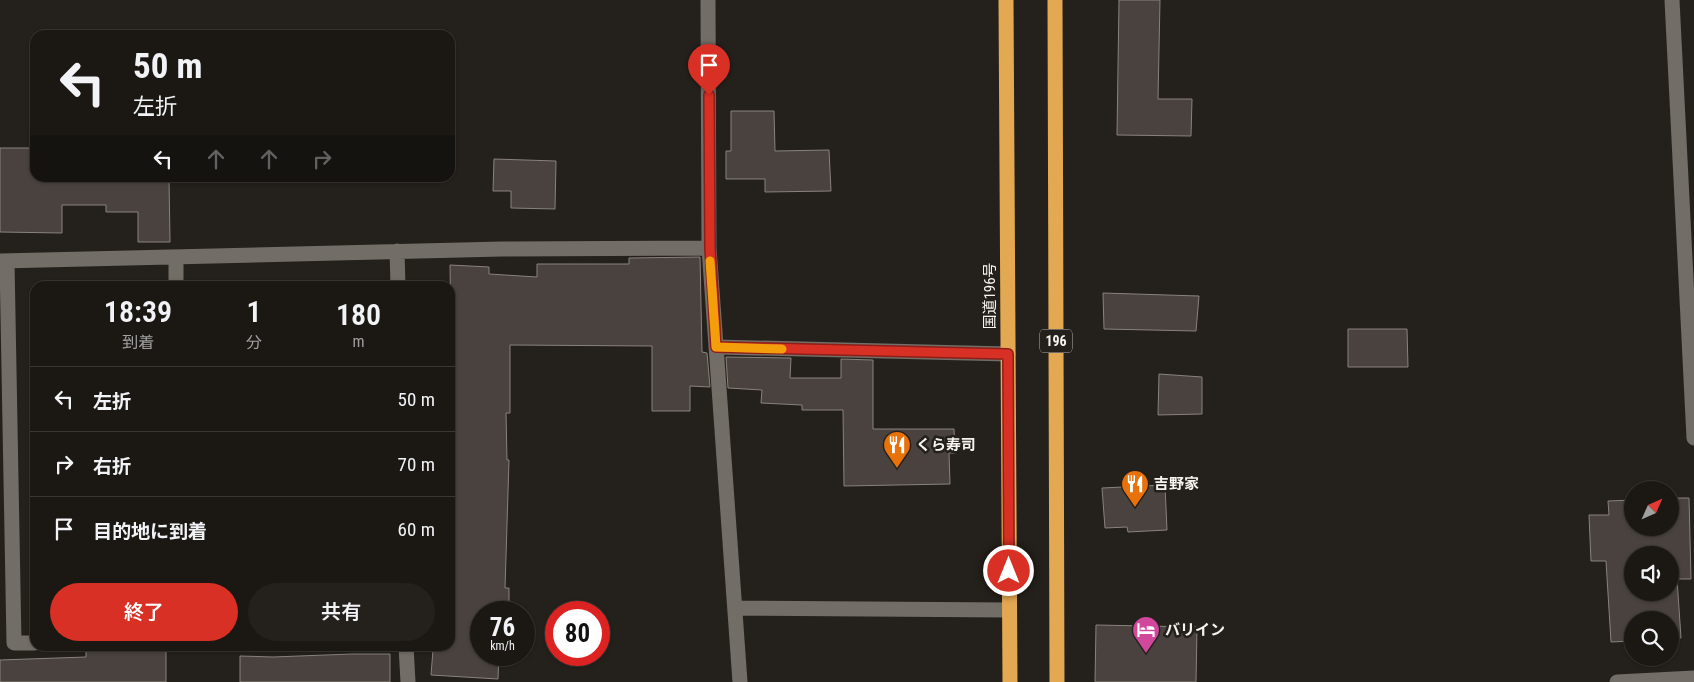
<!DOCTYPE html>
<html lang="ja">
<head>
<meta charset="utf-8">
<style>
	:root { --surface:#1b1814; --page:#24211d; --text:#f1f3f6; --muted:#a0a0a0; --line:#393734; --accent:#d93025 }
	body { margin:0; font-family:"Roboto Condensed","Noto Sans JP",sans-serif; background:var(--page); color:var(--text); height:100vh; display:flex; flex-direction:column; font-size:19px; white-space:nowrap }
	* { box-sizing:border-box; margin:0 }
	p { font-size:16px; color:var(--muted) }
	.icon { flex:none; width:28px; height:28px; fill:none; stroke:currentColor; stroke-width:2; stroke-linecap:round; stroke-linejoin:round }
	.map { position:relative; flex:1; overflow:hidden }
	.side { position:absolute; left:30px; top:281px; width:425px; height:370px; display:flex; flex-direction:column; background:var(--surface); border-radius:15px; box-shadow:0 1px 4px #0004,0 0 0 1px var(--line) }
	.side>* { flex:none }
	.banner { position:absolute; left:30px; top:30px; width:425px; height:152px; border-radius:15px; box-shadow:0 1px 4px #0004,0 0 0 1px var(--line); background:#1b1814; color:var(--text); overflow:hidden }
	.needle { width:32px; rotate:45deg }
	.buttons { position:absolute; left:1624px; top:481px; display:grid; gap:10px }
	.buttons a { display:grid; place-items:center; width:55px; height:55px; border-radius:50%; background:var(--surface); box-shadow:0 1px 4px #0004,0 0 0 1px var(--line); font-size:25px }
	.speed { position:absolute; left:470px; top:601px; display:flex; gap:10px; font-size:25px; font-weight:700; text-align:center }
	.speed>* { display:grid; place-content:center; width:65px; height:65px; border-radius:50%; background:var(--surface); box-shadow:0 1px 4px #0004,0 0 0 1px var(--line); line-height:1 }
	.speed small { font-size:12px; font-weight:400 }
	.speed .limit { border:8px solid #d22; background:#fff; color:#111 }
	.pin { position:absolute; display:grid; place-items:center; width:42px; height:42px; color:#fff; margin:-51px -21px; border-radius:50% 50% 50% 0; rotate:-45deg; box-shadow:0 0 5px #0007 }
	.pin .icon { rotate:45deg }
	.me { position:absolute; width:55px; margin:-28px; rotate:0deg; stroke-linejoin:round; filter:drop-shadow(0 0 4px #0008) }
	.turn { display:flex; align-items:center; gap:18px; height:105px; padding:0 20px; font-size:22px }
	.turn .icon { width:65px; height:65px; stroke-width:2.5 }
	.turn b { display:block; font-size:35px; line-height:42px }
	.lanes { display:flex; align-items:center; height:48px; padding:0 20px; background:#0003; justify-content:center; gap:25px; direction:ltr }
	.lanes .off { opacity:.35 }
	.eta { display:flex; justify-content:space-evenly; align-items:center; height:85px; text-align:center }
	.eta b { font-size:30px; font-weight:600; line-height:35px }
	.primary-button { display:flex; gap:10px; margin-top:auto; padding:10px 20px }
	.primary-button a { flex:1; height:58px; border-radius:30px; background:var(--accent); color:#fff; font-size:20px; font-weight:600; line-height:58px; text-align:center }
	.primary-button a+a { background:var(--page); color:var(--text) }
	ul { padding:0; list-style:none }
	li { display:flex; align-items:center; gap:15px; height:65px; padding:0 20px; border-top:1px solid var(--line) }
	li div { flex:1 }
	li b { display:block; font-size:19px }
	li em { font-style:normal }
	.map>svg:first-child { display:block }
	.building { fill:#49423e; stroke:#8a827d; fill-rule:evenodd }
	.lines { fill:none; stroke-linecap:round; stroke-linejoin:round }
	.minor { stroke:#726d66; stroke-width:15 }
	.highway { stroke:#e3a952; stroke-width:15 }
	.route-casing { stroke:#8d1f18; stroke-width:12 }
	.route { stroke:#d93025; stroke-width:9 }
	.slow { stroke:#f59e0b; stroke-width:9 }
	.labels { text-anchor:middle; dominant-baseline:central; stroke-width:5; stroke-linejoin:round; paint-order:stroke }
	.shield { fill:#24201b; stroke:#b7b4b0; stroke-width:1 }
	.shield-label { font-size:14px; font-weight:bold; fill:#f6f4f0 }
	.street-label { font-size:15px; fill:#f6f4f0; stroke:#24201b }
	.poi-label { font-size:15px; font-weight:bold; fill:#f6f4f0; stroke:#24201b; text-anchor:start }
</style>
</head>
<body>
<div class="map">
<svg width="1694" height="682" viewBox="0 0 1694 682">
	<rect width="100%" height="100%" fill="#24201b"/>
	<!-- building -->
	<path class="building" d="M 1119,0 L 1160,0 L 1158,99 L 1192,99 L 1191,136 L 1117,135 Z
		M 731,111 L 774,111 L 775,151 L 829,150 L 831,191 L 765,192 L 765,179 L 726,179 L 726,151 L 731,151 Z
		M 0,148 L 35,148 L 35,178 L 169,178 L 170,242 L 138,242 L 138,212 L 106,212 L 106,205 L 62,205 L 62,233 L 0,232 Z
		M 494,159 L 556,161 L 555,209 L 511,208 L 511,191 L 493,191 Z
		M 700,257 L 702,352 L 707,353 L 710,387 L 690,386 L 690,411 L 652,411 L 652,346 L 510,345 L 510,413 L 506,413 L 507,460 L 509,460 L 505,588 L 509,588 L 509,612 L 481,612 L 481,655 L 499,655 L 498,679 L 431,675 L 433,650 L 444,651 L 444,646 L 450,646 L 450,459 L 453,459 L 450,265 L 489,267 L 489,274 L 537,277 L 537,264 L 629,264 L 629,258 Z
		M 1103,293 L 1199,296 L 1196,331 L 1104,329 Z
		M 1348,329 L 1407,329 L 1408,367 L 1348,367 Z
		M 726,357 L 791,358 L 790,378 L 841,378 L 841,359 L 873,360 L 873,429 L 954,429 L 955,453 L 949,453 L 950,484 L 844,486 L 843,410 L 802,410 L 802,405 L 761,403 L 762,390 L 728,388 Z
		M 1159,374 L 1202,377 L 1202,414 L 1158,415 Z
		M 1165,485 L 1167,530 L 1128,532 L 1127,527 L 1105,528 L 1102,488 Z
		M 1670,498 L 1689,498 L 1691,579 L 1677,579 L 1681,638 L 1670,638 L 1670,620 L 1632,620 L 1632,641 L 1611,642 L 1606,561 L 1591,561 L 1589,515 L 1609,515 L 1608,501 L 1632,500 L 1632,528 L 1670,528 ZM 1632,555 L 1670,555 L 1670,592 L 1632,592 Z
		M 1096,625 L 1197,627 L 1196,682 L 1095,682 Z
		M 139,647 L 166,647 L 166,682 L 0,682 L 0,660 L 86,657 L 86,650 L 139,649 Z
		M 352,654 L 390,654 L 390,682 L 240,682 L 240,656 L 273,657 Z"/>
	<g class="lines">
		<!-- minor -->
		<path class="minor" d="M 708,0 L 709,248 L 740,682
			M 1672,0 L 1694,438
			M 397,251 L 398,286
			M 176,257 L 176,286
			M 0,261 L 502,249 L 709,248
			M 7,261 L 14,643 L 35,643
			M 716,347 L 1008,354
			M 735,608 L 1009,610
			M 406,646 L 408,682
			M 1617,682 L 1694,678"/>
		<!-- highway -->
		<path class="highway" d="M 1006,0 L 1010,682
			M 1055,0 L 1057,682"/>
	</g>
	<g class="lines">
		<defs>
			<path id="route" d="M 709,95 L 710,248 L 716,347 L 1008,354 L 1009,571"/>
		</defs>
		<!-- route casing -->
		<use href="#route" class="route-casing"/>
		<!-- route -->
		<use href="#route" class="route"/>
		<!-- slow -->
		<path class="slow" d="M 710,261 L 716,347 L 782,349"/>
	</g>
	<!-- icons -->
	<defs>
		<symbol id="restaurant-pin" viewBox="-11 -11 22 30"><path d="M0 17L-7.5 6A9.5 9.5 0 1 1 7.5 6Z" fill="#e8710a" stroke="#24201b"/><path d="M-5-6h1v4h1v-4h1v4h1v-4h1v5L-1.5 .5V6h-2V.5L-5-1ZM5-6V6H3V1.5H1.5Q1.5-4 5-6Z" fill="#fff"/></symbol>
		<symbol id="hotel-pin" viewBox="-11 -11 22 30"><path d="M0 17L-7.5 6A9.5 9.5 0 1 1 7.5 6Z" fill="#d1479c" stroke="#24201b"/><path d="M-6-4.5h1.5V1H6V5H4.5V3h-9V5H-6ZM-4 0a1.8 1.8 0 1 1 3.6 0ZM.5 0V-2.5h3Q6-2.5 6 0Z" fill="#fff"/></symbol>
	</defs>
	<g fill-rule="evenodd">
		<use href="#restaurant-pin" x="881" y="429" width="32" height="43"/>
		<use href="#restaurant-pin" x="1119" y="468" width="32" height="43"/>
		<use href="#hotel-pin" x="1130" y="614" width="32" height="43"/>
	</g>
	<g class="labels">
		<!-- shield labels -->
		<rect class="shield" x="1040" y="329.5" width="32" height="23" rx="4"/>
		<g class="shield-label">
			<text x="1056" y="341">196</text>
		</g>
		<!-- street labels -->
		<g class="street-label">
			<text transform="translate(990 296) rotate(-90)">国道196号</text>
		</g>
		<!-- poi labels -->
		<g class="poi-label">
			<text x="916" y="445">くら寿司</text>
			<text x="1154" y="484">吉野家</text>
			<text x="1165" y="630">バリイン</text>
		</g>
	</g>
</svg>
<div class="buttons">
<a><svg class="needle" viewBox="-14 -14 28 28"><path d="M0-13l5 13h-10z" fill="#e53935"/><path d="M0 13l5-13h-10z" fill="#a0a0a0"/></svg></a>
<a><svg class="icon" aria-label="sound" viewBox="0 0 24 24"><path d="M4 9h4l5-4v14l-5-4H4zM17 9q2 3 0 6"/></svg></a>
<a><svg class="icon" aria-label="search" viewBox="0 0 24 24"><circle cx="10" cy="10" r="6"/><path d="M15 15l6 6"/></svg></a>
</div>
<div class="speed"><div>76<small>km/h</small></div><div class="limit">80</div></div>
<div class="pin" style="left:709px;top:95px;background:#d93025"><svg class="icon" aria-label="arrive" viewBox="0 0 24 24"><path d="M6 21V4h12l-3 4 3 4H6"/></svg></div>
<svg class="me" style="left:1009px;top:571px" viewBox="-20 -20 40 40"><circle r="17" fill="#d93025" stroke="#fff" stroke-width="3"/><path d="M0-11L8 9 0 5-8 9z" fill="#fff"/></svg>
<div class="banner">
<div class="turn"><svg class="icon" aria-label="left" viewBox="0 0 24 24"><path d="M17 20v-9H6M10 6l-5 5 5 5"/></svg><div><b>50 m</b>左折</div></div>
<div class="lanes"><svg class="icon" aria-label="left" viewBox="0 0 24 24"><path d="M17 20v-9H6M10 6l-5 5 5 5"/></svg><svg class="icon off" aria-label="ahead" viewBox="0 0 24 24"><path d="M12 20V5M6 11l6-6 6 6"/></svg><svg class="icon off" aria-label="ahead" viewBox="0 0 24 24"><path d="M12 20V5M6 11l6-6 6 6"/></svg><svg class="icon off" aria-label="right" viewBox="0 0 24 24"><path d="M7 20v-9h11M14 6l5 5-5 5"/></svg></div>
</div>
<section class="side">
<div class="eta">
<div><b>18:39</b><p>到着</p></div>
<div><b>1</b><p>分</p></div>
<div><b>180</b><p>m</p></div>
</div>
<ul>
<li><svg class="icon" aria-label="left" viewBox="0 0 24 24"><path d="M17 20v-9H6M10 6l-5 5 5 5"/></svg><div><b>左折</b></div><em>50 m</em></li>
<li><svg class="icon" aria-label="right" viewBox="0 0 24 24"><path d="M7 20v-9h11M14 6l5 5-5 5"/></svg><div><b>右折</b></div><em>70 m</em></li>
<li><svg class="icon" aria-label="arrive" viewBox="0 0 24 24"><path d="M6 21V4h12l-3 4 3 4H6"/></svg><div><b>目的地に到着</b></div><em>60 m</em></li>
</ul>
<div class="primary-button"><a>終了</a><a>共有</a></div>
</section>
</div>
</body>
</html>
